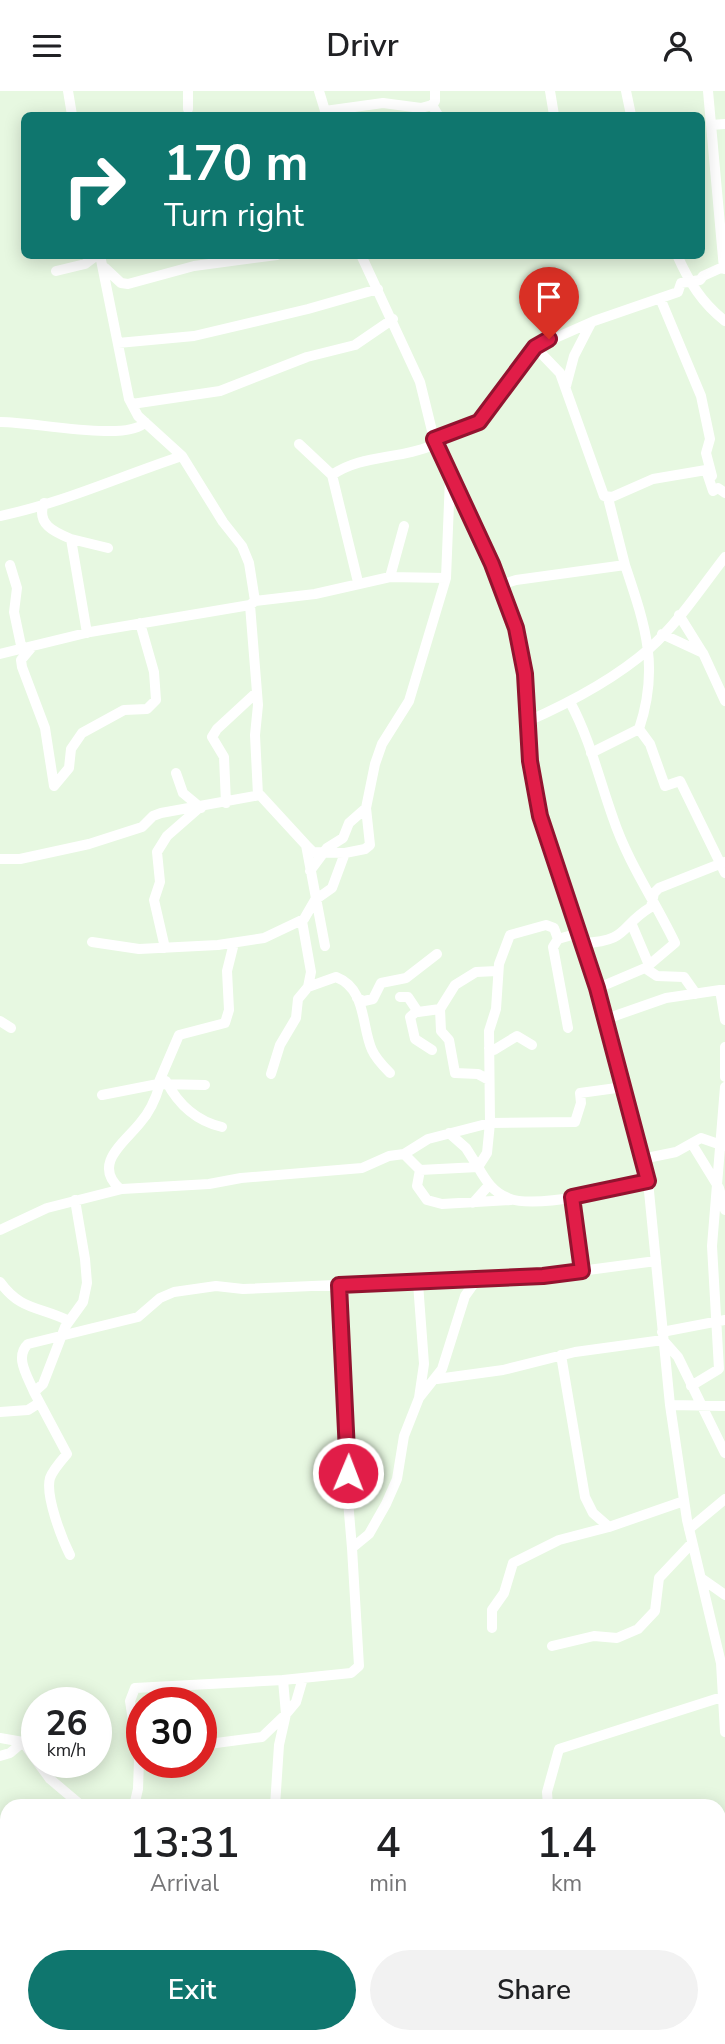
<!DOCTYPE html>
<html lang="en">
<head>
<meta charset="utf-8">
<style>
	:root { --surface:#fff; --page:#f2f2f2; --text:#202124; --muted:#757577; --accent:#0f766e }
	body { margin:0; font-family:"Nunito Sans",sans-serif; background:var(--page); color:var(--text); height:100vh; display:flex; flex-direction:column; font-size:26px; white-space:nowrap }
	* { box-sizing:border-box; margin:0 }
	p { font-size:23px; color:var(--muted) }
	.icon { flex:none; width:38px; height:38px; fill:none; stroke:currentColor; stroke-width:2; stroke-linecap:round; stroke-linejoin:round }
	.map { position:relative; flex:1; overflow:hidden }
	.panel { position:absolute; left:0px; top:1708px; width:726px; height:245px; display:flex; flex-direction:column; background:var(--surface); border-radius:21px 21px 0 0; box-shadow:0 4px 18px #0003 }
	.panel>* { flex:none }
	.top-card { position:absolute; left:21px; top:21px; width:684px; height:147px; border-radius:10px; box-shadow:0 4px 18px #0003; background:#0f766e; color:#fff; overflow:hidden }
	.speed { position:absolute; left:21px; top:1596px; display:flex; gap:14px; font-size:35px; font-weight:700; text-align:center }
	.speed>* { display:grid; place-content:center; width:91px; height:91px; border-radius:50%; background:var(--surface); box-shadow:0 4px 18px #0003; line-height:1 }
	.speed small { font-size:18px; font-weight:400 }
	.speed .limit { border:10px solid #d22; background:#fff; color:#111 }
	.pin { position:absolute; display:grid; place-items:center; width:60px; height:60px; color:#fff; margin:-72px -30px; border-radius:50% 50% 50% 0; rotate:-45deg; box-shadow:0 0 7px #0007 }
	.pin .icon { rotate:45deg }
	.me { position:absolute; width:77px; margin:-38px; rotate:1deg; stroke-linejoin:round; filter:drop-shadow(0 0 5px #0008) }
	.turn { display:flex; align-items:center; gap:24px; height:147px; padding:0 28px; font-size:32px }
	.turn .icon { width:91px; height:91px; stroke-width:2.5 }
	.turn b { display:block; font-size:49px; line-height:60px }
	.eta { display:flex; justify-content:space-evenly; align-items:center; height:119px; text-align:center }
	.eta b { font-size:42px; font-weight:600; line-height:49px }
	.primary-button { display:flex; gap:14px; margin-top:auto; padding:14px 28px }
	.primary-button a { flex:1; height:80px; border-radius:42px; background:var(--accent); color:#fff; font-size:28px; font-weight:600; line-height:80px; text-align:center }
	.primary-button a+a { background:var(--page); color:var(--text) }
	header { display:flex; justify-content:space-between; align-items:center; height:91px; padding:0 28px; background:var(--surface); font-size:32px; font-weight:600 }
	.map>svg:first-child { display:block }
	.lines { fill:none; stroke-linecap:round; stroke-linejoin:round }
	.minor { stroke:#fff; stroke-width:10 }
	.route-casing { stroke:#92132f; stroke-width:18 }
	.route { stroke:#e11d48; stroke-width:12 }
</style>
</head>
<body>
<header><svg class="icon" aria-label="menu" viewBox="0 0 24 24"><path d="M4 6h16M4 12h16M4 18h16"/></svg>Drivr<svg class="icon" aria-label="person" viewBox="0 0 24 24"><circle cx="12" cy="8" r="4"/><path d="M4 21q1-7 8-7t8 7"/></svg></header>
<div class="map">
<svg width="725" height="1953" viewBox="0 0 725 1953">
	<rect width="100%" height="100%" fill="#e7f8e1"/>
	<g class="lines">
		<!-- minor -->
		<path class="minor" d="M 68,0 L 72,24
			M 319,0 L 326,23
			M 550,0 L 554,24
			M 626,0 L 631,24
			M 708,0 L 724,178
			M 432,14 L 435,10 L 435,0
			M 432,14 L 438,24
			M 188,18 L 188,0
			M 325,20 L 383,12 L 421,17 L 432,14
			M 711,34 L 725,33
			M 100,164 L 129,308 L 138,325 L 182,365 L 223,431 L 242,455 L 249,472 L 255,510
			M 361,164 L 420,291 L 434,348 L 492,473 L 510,519 L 521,559 L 530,670 L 540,725 L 598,897 L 648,1090 L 670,1314 L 687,1429 L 721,1572 L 725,1641
			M 677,164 C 689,191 702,212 725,230
			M 105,177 L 121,192 L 128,193 L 194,175 L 277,164
			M 56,180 L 85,173 L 97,164
			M 660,207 L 701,305 L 710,348 L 706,362 L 712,385
			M 118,252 L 194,245 L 308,218 L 378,198
			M 535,256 L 560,282 L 604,405 L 612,406 L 653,388 L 706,379 L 713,400 L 718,397 L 725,402
			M 566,295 L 574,265 L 591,232
			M 132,313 L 220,300 L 307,266 L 355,254 L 393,228
			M 0,331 C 29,330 129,352 145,331
			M 434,348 L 479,331 L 535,256 L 594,230 L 678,201 L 681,192 L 700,189 L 703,185 L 725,175
			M 299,353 L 332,384
			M 608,407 L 625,474
			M 44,412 C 36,433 54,441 71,448
			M 0,425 C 63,412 121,385 182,365
			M 10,474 L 17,497 L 14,521 L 22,559
			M 390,486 L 404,435
			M 358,491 L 332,384 C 362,363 400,369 436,353
			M 500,494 L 516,489 L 625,474 C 645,534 660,576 639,638
			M 250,514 L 258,614 L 255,644 L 258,704
			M 679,524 L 702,561
			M 87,542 L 71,448 L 108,457
			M 662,543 L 703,562 L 725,610
			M 31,557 L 21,569 L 22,576 L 45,637 L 54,695 L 69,677 L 71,658 L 82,642 L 124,619 L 147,618 L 156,609 L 154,581 L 140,532
			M 0,563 L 90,541 L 250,514 L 255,510 L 315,503 L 390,486 L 446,487 L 450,387
			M 570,611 C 590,648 599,688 613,727 C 628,772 655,810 675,852 L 649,874
			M 526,631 C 567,613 616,587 650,557 C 679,531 701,497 725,466
			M 591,662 L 639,638 L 650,653 L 665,695 L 680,690 L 725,782
			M 176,682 L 183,702 L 201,717
			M 226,712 L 224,666 L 212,646 L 217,638 L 256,602
			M 306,754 L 313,761 L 345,762
			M 0,768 L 20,768 L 89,753 L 142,736 L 153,725 L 161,722 L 260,704 L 306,754 L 325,855
			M 310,780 L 327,757 L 343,747 L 349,732 L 366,717
			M 302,830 L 311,881 L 308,896 L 336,886 C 367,898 361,935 372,959 C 376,968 383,975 390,982
			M 632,834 L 649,874 L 648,878
			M 579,842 L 558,848 L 554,837 L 546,834 L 510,844 L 499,873 L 496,918 L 489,940 L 490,1032 L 575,1031 L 581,1012 L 580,1002 L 624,996
			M 558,848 L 553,856 L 568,937
			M 92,851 L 139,858 L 218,854 L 264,847 L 304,828 L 315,809 L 332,797 L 345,762 L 365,758 L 370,754 L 366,717 L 375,673 L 382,653 L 409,610 L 446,487
			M 583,852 C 630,850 619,835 651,816 L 654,802 L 659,797 L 725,771
			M 165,857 L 154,809 L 160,791 L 157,761 L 167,745 L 199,717
			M 598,897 L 645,877 L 657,885 L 684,886 L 696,903
			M 724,899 L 720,899 L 725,929
			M 400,906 L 408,906 L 418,921 L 440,918 L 455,894 L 476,881 L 497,880
			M 357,907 L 364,910 L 373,908 L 381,892 L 406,887 L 437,863
			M 440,918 L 441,940 L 449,949 L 455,982 L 478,983 L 489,989
			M 417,920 L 410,926 L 415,948 L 432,959
			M 606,928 L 666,907 L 720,899
			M 0,930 L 11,937
			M 725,956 L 725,986
			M 489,957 L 494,959 L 517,945 L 532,954
			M 271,983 L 280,954 L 296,927 L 298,908 L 308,896
			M 166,990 C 178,1013 196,1030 222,1036
			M 205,994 L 158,993 L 179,944 L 225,932 L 229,919 L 227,880 L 234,852
			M 102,1004 L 158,993
			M 449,1042 L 466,1057 L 478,1076
			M 692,1053 L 719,1097 L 725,1119
			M 404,1063 L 428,1048 L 490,1032 L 487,1062 L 478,1076
			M 642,1068 L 676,1061 L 701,1047 L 724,1055
			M 420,1079 L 417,1095 L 427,1109 L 442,1113 L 511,1109
			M 120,1098 C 92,1073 124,1052 140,1032 C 150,1021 156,1007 160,993
			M 572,1106 L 582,1180
			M 473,1112 L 489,1094
			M 0,1139 L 47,1117 L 122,1098 L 209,1093 L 241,1087 L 362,1077 L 389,1065 L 404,1063 L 420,1079 L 478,1076 C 486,1090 493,1101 508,1107 C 536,1119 617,1098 648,1090
			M 0,1191 C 21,1220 39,1215 69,1230
			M 339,1194 L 350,1367 L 347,1398 L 352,1457
			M 662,1241 L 725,1229
			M 561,1264 L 585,1406 L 593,1422 L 609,1436 L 684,1410
			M 437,1288 L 503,1279 L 575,1261 L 663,1249 L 678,1266 L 725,1362
			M 691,1295 L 719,1278 L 712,1155 L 725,996
			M 34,1301 C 28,1286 14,1266 28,1253 L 138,1226 L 160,1207 L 174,1201 L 216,1195 L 243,1198 L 543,1185 L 656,1170
			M 419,1307 L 442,1278 L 465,1205 L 477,1188
			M 670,1314 L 725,1315
			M 0,1321 L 28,1319 L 39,1312
			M 689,1438 L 725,1408
			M 70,1464 C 62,1448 45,1405 50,1387 C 53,1379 61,1370 67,1363 L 34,1301 L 43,1293 L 65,1236 L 83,1211 L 87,1192 L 85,1168 L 75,1109
			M 701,1487 L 725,1504
			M 492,1537 L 492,1519 L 504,1502 L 513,1472 L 559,1449 L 609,1436
			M 552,1555 L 594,1545 L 617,1547 L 638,1538 L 655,1520 L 659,1487 L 692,1452
			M 0,1647 L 23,1651 L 50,1688 L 82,1715
			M 201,1654 L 262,1646 L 286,1623 L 283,1589 L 351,1582 L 359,1575 L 352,1457 L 369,1443 L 386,1413 L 397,1388 L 404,1345 L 419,1307 L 424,1273 L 418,1192
			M 0,1665 L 10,1662 L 23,1651
			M 139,1669 L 130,1610 L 135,1597 L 283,1589
			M 134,1715 L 138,1698 L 139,1669 L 142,1669
			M 275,1715 L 279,1654 L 286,1623 L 296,1611 L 303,1587
			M 548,1715 L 547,1701 L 559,1658 L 722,1606
			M 719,1771 L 725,1771
			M 0,1841 L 7,1830
			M 607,1946 L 608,1953
			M 472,1951 L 474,1953
			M 88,1953 L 106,1946
			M 223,1953 L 225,1946
			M 388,1953 L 396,1946
			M 553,1953 L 554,1946"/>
	</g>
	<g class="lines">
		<defs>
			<path id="route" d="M 348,1382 L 339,1194 L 543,1185 L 582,1180 L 572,1106 L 648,1090 L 597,897 L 540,725 L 530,670 L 525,583 L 516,537 L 492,473 L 434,348 L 479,331 L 535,256 L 549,248"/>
		</defs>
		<!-- route casing -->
		<use href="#route" class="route-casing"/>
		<!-- route -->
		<use href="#route" class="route"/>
	</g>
</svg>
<div class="speed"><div>26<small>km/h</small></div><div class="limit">30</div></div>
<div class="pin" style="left:549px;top:248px;background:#d93025"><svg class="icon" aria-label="arrive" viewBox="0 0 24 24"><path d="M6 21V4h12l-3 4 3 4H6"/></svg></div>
<svg class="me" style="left:348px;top:1382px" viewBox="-20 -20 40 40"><circle r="17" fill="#e11d48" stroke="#fff" stroke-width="3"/><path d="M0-11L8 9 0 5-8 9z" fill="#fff"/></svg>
<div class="top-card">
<div class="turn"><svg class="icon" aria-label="right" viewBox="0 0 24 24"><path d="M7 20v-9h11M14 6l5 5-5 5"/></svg><div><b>170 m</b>Turn right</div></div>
</div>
<section class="panel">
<div class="eta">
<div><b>13:31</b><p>Arrival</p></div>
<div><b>4</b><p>min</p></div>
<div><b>1.4</b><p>km</p></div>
</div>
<div class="primary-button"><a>Exit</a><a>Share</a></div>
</section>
</div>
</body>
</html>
